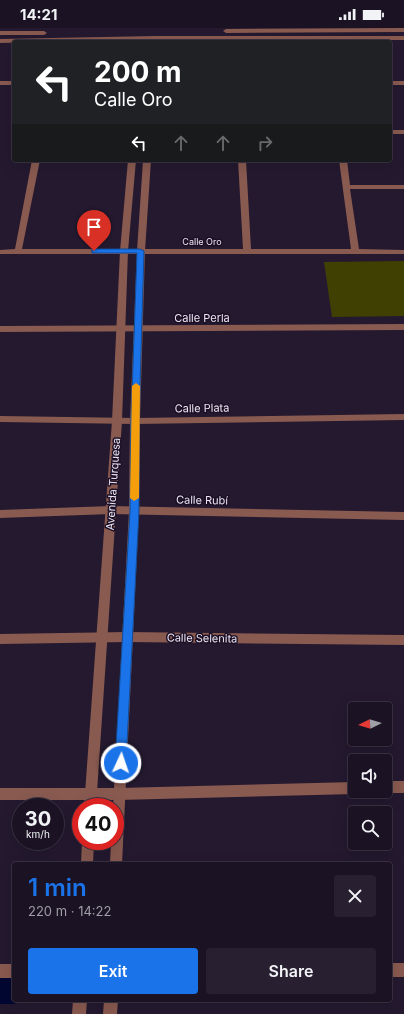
<!DOCTYPE html>
<html lang="en">
<head>
<meta charset="utf-8">
<style>
	:root { --surface:#1b1323; --page:#282030; --text:#f1f3f6; --muted:#a09ea6; --line:#393241; --accent:#1a73e8 }
	body { margin:0; font-family:Inter,sans-serif; background:var(--page); color:var(--text); height:100vh; display:flex; flex-direction:column; font-size:15px; white-space:nowrap }
	* { box-sizing:border-box; margin:0 }
	p { font-size:13px; color:var(--muted) }
	.icon { flex:none; width:22px; height:22px; fill:none; stroke:currentColor; stroke-width:2; stroke-linecap:round; stroke-linejoin:round }
	.map { position:relative; flex:1; overflow:hidden }
	.details { position:absolute; left:12px; top:834px; width:380px; height:140px; display:flex; flex-direction:column; background:var(--surface); border-radius:4px; box-shadow:0 4px 16px #0002,0 0 0 1px var(--line) }
	.details>* { flex:none }
	.guide { position:absolute; left:12px; top:12px; width:380px; height:122px; border-radius:4px; box-shadow:0 4px 16px #0002,0 0 0 1px var(--line); background:#202124; color:#fff; overflow:hidden }
	.needle { width:26px; rotate:265deg }
	.buttons { position:absolute; left:348px; top:674px; display:grid; gap:8px }
	.buttons a { display:grid; place-items:center; width:44px; height:44px; border-radius:4px; background:var(--surface); box-shadow:0 4px 16px #0002,0 0 0 1px var(--line); font-size:20px }
	.speed { position:absolute; left:12px; top:770px; display:flex; gap:8px; font-size:20px; font-weight:700; text-align:center }
	.speed>* { display:grid; place-content:center; width:52px; height:52px; border-radius:50%; background:var(--surface); box-shadow:0 4px 16px #0002,0 0 0 1px var(--line); line-height:1 }
	.speed small { font-size:10px; font-weight:400 }
	.speed .limit { border:6px solid #d22; background:#fff; color:#111 }
	.pin { position:absolute; display:grid; place-items:center; width:34px; height:34px; color:#fff; margin:-41px -17px; border-radius:50% 50% 50% 0; rotate:-45deg; box-shadow:0 0 4px #0007 }
	.pin .icon { rotate:45deg }
	.me { position:absolute; width:44px; margin:-22px; rotate:3deg; stroke-linejoin:round; filter:drop-shadow(0 0 3px #0008) }
	.turn { display:flex; align-items:center; gap:14px; height:84px; padding:0 16px; font-size:18px }
	.turn .icon { width:52px; height:52px; stroke-width:2.5 }
	.turn b { display:block; font-size:28px; line-height:34px }
	.lanes { display:flex; align-items:center; height:38px; padding:0 16px; background:#0003; justify-content:center; gap:20px; direction:ltr }
	.lanes .off { opacity:.35 }
	.round { display:grid; place-items:center; flex:none; width:42px; height:42px; border-radius:4px; background:var(--page) }
	.overview { display:flex; align-items:center; justify-content:space-between; height:68px; padding:0 16px }
	h1 { font-size:24px; font-weight:600; line-height:30px; color:var(--accent) }
	.cta { display:flex; gap:8px; margin-top:auto; padding:8px 16px }
	.cta a { flex:1; height:46px; border-radius:4px; background:var(--accent); color:#fff; font-size:16px; font-weight:600; line-height:46px; text-align:center }
	.cta a+a { background:var(--page); color:var(--text) }
	.status { display:flex; justify-content:space-between; align-items:center; height:28px; padding:0 20px; background:var(--surface); direction:ltr }
	.status svg { height:11px; fill:currentColor }
	.map>svg:first-child { display:block }
	.green { fill:#3f4001 }
	.lines { fill:none; stroke-linecap:round; stroke-linejoin:round }
	.canal { fill:#000730; fill-rule:evenodd }
	.minor { fill:#895a50; fill-rule:evenodd }
	.tertiary { fill:#895a50; fill-rule:evenodd }
	.route { fill:#1a73e8; stroke:#114b97 }
	.slow { fill:#f59e0b }
	.labels { text-anchor:middle; dominant-baseline:central; stroke-width:3; stroke-linejoin:round; paint-order:stroke }
	.far-street-label { font-size:9px; fill:#ede6f5; stroke:#1b1025 }
	.street-label { font-size:11px; fill:#ede6f5; stroke:#1b1025 }
</style>
</head>
<body>
<div class="status"><b>14:21</b><svg viewBox="0 0 49 12"><path d="M0 12V9h3v3zM5 12V6h3v6zM10 12V3h3v9zM15 12V0h3v12zM26 1h20v11H26zM47 4h2v5h-2z"/></svg></div>
<div class="map">
<svg width="404" height="986" viewBox="0 0 404 986">
	<rect width="100%" height="100%" fill="#24192f"/>
	<!-- green -->
	<path class="green" d="M 404,233 L 404,288 L 332,289 L 324,234 Z"/>
	<g class="lines">
		<!-- canal -->
		<path class="canal" d="M 0,942 L 14,942 L 14,972 L 22,972 L 14,976 L 0,976 Z"/>
		<!-- minor -->
		<path class="minor" d="M 0,53 L 14,53 L 14,57 L 0,57 Z
			M 390,53 L 404,53 L 404,57 L 390,57 Z
			M 390,102 L 404,102 L 404,106 L 390,106 Z
			M 32,132 L 40,132 L 22,221 L 243,221 L 238,132 L 246,132 L 251,221 L 351,221 L 339,132 L 347,132 L 350,157 L 404,157 L 404,161 L 350,161 L 359,221 L 404,222 L 404,226 L 0,226 L 0,222 L 15,221 Z
			M 404,296 L 404,302 L 0,304 L 0,298 Z
			M 404,386 L 404,392 L 135,396 L 0,394 L 0,388 L 135,390 Z
			M 111,478 L 404,484 L 404,492 L 111,486 L 0,490 L 0,482 Z
			M 127,604 L 404,607 L 404,617 L 127,614 L 0,616 L 0,606 Z
			M 385,753 L 404,753 L 404,765 L 385,765 L 381,763 L 385,763 Z
			M 355,754 L 355,763 L 360,763 L 355,766 L 119,772 L 0,772 L 0,760 L 119,760 Z
			M 390,935 L 404,935 L 404,949 L 390,949 Z"/>
		<!-- tertiary -->
		<path class="tertiary" d="M 404,0 L 404,4 L 226,5 L 223,3 L 226,1 Z
			M 0,3 L 44,3 L 47,5 L 44,7 L 0,7 Z
			M 155,8 L 404,8 L 404,12 L 155,12 L 0,15 L 0,11 Z
			M 128,132 L 136,132 L 128,223 L 122,393 L 96,779 L 84,779 L 112,393 L 120,223 Z
			M 143,132 L 151,132 L 145,223 L 140,393 L 139,483 L 122,836 L 110,836 L 111,813 L 115,813 L 115,779 L 113,779 L 129,483 L 130,393 L 137,223 Z
			M 82,813 L 94,813 L 93,836 L 81,836 Z
			M 0,936 L 14,936 L 14,950 L 0,950 Z
			M 73,972 L 87,972 L 86,986 L 72,986 Z
			M 104,972 L 118,972 L 117,986 L 103,986 Z"/>
	</g>
	<!-- route -->
	<path class="route" d="M 92,221 L 140,221 L 144,223 L 139,393 L 139,483 L 126,735 L 124,739 L 121,740 L 117,739 L 115,735 L 130,483 L 131,393 L 137,225 L 92,225 Z"/>
	<!-- slow -->
	<path class="slow" d="M 136,355 L 140,358 L 139,470 L 134,473 L 130,470 L 132,358 Z"/>
	<g class="labels">
		<!-- far-street labels -->
		<g class="far-street-label">
			<text x="202" y="213">Calle Oro</text>
		</g>
		<!-- street labels -->
		<g class="street-label">
			<text x="202" y="290">Calle Perla</text>
			<text transform="translate(202 380) rotate(-1)">Calle Plata</text>
			<text transform="translate(113 456) rotate(-86)">Avenida Turquesa</text>
			<text transform="translate(202 472) rotate(1)">Calle Rubí</text>
			<text transform="translate(202 610) rotate(1)">Calle Selenita</text>
		</g>
	</g>
</svg>
<div class="buttons">
<a><svg class="needle" viewBox="-14 -14 28 28"><path d="M0-13l5 13h-10z" fill="#e53935"/><path d="M0 13l5-13h-10z" fill="#a09ea6"/></svg></a>
<a><svg class="icon" aria-label="sound" viewBox="0 0 24 24"><path d="M4 9h4l5-4v14l-5-4H4zM17 9q2 3 0 6"/></svg></a>
<a><svg class="icon" aria-label="search" viewBox="0 0 24 24"><circle cx="10" cy="10" r="6"/><path d="M15 15l6 6"/></svg></a>
</div>
<div class="speed"><div>30<small>km/h</small></div><div class="limit">40</div></div>
<div class="pin" style="left:94px;top:223px;background:#d93025"><svg class="icon" aria-label="arrive" viewBox="0 0 24 24"><path d="M6 21V4h12l-3 4 3 4H6"/></svg></div>
<svg class="me" style="left:121px;top:735px" viewBox="-20 -20 40 40"><circle r="17" fill="#1a73e8" stroke="#fff" stroke-width="3"/><path d="M0-11L8 9 0 5-8 9z" fill="#fff"/></svg>
<div class="guide">
<div class="turn"><svg class="icon" aria-label="left" viewBox="0 0 24 24"><path d="M17 20v-9H6M10 6l-5 5 5 5"/></svg><div><b>200 m</b>Calle Oro</div></div>
<div class="lanes"><svg class="icon" aria-label="left" viewBox="0 0 24 24"><path d="M17 20v-9H6M10 6l-5 5 5 5"/></svg><svg class="icon off" aria-label="ahead" viewBox="0 0 24 24"><path d="M12 20V5M6 11l6-6 6 6"/></svg><svg class="icon off" aria-label="ahead" viewBox="0 0 24 24"><path d="M12 20V5M6 11l6-6 6 6"/></svg><svg class="icon off" aria-label="right" viewBox="0 0 24 24"><path d="M7 20v-9h11M14 6l5 5-5 5"/></svg></div>
</div>
<section class="details">
<div class="overview"><div><h1>1 min</h1><p>220 m · 14:22</p></div><a class="round"><svg class="icon" aria-label="close" viewBox="0 0 24 24"><path d="M6 6l12 12M18 6L6 18"/></svg></a></div>
<div class="cta"><a>Exit</a><a>Share</a></div>
</section>
</div>
</body>
</html>
